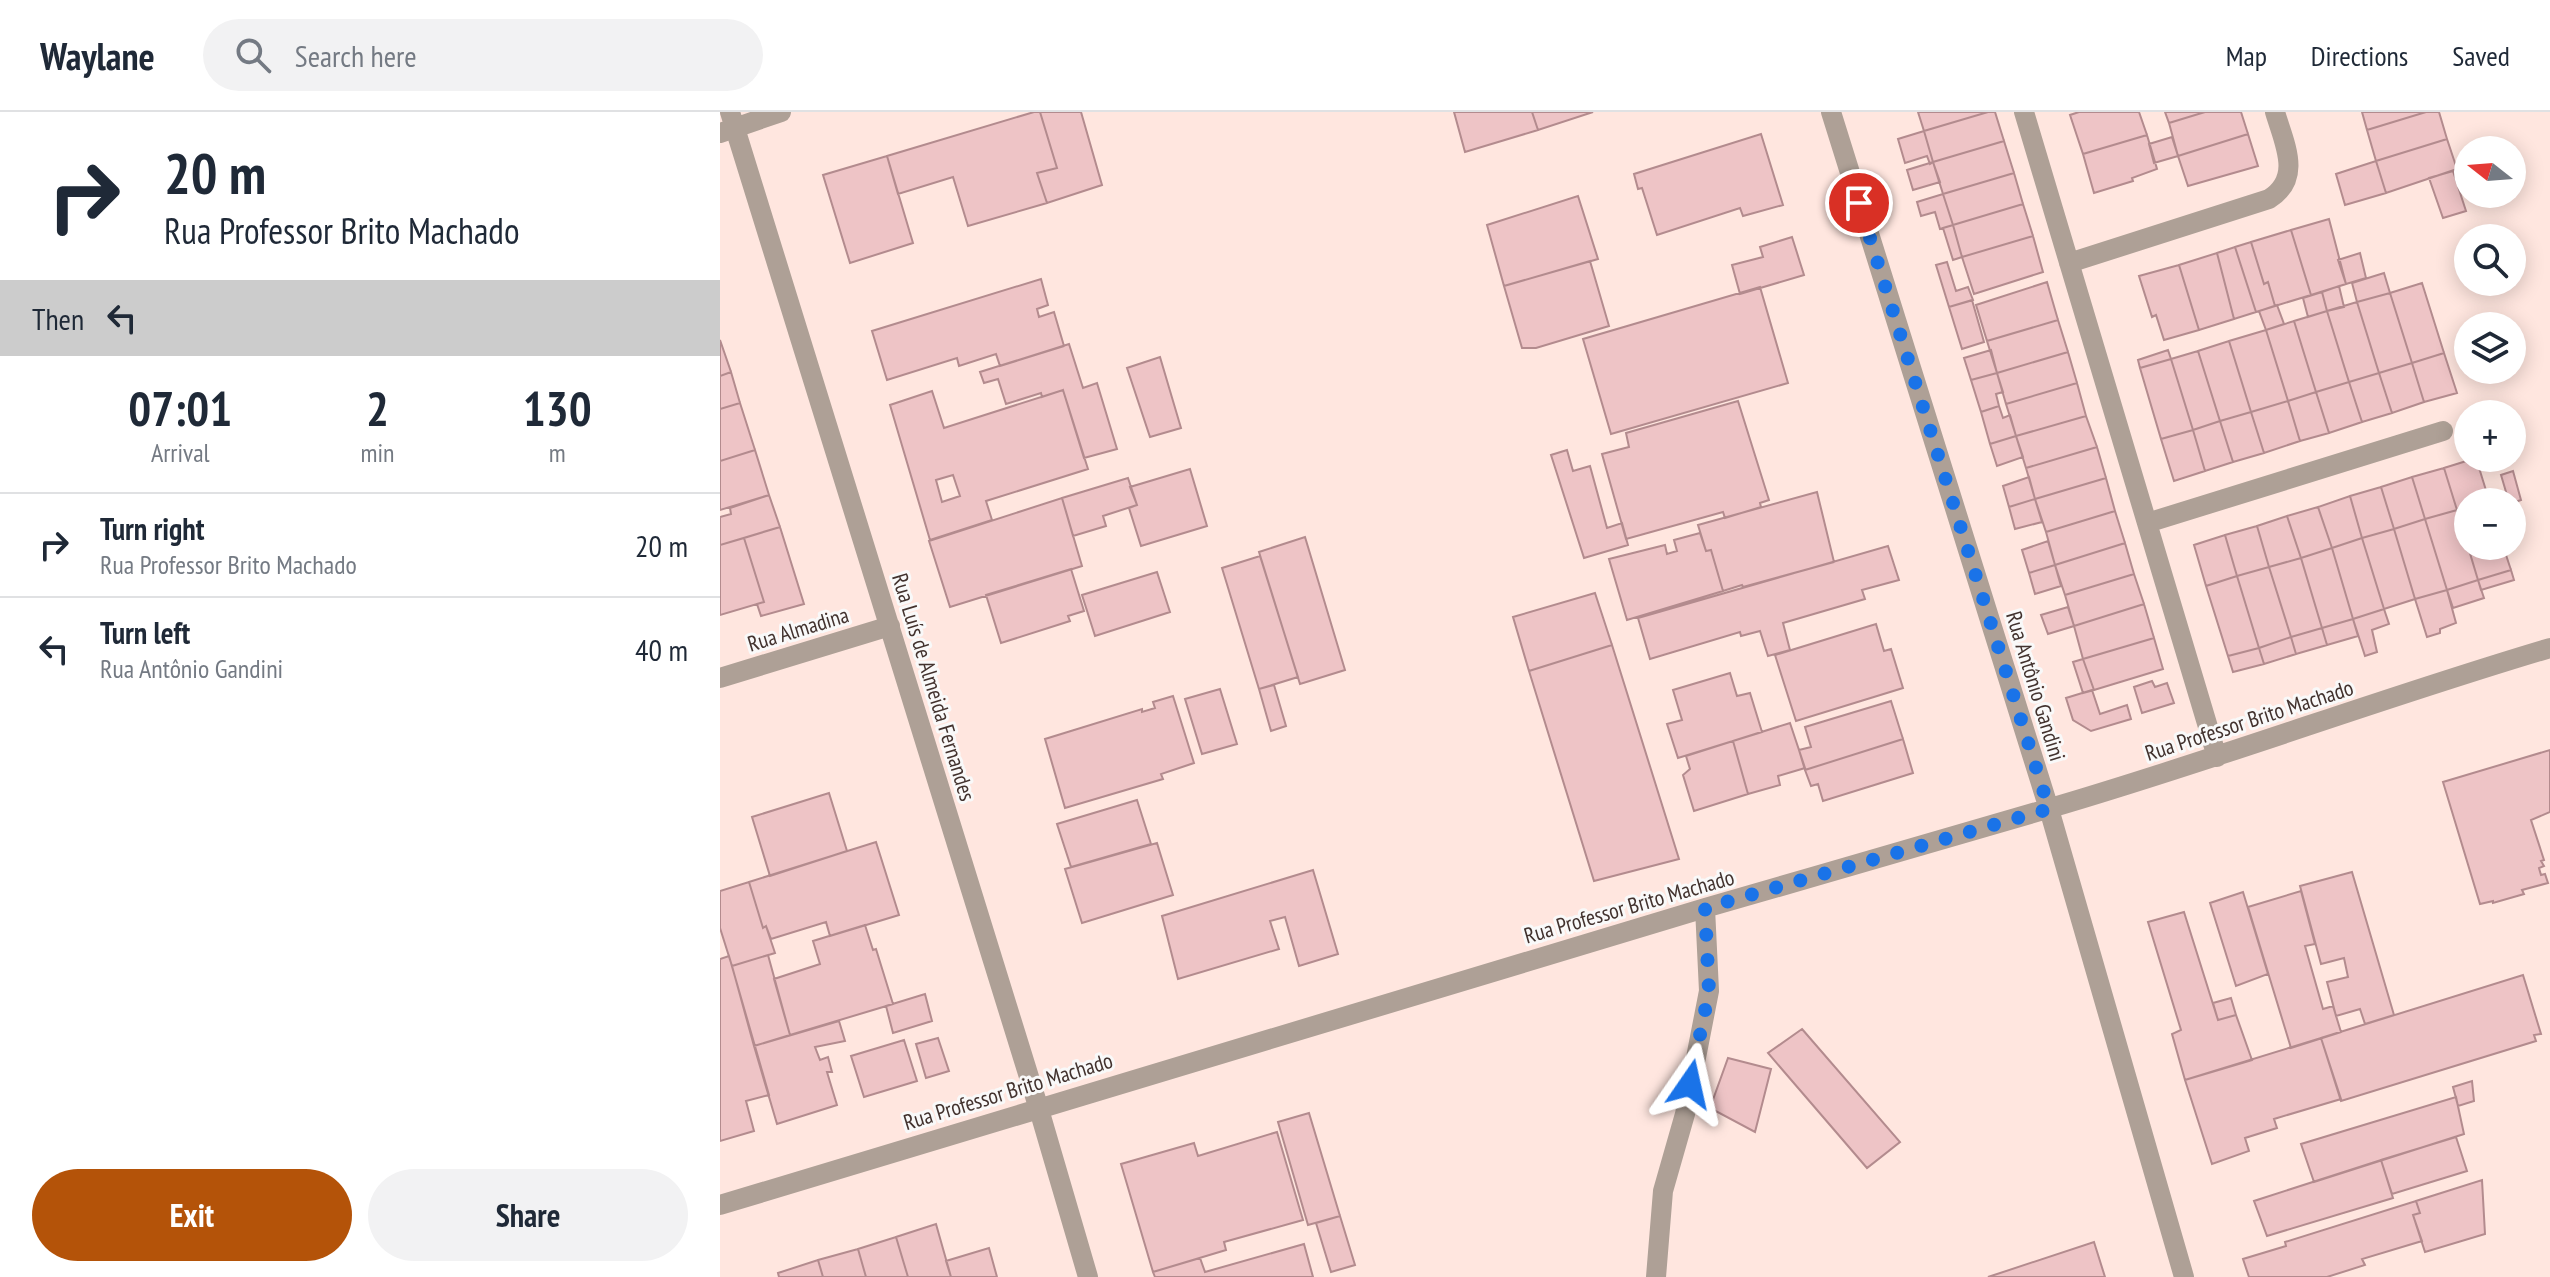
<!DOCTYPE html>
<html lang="en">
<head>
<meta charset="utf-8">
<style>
	:root { --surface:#fff; --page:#f2f2f3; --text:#1f2937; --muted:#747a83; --line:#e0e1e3; --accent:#b45309 }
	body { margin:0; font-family:"PT Sans Narrow",sans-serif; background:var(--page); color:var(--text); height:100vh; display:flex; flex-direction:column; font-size:30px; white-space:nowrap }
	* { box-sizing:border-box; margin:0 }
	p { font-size:26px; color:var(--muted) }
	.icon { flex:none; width:44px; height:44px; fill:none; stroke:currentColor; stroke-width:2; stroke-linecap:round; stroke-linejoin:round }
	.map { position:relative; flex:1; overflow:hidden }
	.drawer { display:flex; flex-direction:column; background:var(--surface); width:720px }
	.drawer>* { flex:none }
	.banner { background:#fff; color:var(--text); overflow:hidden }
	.needle { width:52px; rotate:287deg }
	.tools { position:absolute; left:1734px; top:24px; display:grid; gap:16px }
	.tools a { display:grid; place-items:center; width:72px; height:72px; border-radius:50%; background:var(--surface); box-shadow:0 4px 20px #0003; font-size:40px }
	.pin { position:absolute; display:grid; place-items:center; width:68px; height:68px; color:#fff; margin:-34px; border:4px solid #fff; border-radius:50%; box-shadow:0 2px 8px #0007 }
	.me { position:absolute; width:88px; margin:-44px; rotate:11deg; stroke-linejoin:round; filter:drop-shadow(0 0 6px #0008) }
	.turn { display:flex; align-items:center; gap:28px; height:168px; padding:0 32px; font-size:36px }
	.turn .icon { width:104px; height:104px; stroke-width:2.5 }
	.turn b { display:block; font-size:56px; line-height:68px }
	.then { display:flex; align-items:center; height:76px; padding:0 32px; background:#0003; gap:16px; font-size:30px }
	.eta { display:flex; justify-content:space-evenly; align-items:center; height:136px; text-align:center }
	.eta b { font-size:48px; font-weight:700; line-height:56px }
	.action { display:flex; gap:16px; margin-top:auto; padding:16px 32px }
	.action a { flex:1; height:92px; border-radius:48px; background:var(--accent); color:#fff; font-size:32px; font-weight:700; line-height:92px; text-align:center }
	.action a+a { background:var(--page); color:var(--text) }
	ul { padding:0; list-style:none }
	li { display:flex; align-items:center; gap:24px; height:104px; padding:0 32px; border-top:2px solid var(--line) }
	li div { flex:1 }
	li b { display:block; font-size:30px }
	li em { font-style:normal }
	header { display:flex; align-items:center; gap:48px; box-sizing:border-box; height:112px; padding:0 40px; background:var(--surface); border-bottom:2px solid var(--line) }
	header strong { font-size:38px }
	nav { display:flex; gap:44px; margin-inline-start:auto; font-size:28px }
	.search { width:560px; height:72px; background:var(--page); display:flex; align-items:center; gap:20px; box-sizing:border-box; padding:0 28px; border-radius:44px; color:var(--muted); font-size:30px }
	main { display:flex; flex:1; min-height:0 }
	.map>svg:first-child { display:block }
	.building { fill:#eec4c6; stroke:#b38b8e; stroke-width:2; fill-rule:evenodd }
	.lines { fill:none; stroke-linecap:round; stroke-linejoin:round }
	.street { stroke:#aea096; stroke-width:20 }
	.route { stroke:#1a73e8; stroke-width:14; stroke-dasharray:0 25.2 }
	.labels { text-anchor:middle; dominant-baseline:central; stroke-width:6; stroke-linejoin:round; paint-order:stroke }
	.street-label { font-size:22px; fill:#42322e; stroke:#f9f9f9 }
</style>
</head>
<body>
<header>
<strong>Waylane</strong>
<div class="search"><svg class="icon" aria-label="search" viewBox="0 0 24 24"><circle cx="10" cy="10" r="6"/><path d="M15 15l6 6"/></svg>Search here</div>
<nav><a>Map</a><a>Directions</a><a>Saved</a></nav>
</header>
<main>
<section class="drawer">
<div class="banner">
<div class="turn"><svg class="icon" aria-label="right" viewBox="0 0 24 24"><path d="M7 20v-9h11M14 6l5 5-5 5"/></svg><div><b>20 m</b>Rua Professor Brito Machado</div></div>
<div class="then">Then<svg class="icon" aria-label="left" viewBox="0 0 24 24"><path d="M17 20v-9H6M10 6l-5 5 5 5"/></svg></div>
</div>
<div class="eta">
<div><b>07:01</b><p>Arrival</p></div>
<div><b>2</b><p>min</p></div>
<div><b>130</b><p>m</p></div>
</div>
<ul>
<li><svg class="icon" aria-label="right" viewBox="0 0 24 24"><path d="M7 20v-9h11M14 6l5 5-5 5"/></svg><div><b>Turn right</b><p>Rua Professor Brito Machado</p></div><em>20 m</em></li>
<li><svg class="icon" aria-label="left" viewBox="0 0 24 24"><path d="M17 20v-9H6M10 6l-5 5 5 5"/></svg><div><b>Turn left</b><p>Rua Antônio Gandini</p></div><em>40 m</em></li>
</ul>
<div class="action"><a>Exit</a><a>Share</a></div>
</section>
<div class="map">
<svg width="1830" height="1165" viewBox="0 0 1830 1165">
	<rect width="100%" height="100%" fill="#ffe6df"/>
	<!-- building -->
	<path class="building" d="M 314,0 L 320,0 L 337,56 L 317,61 L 327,91 L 248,114 L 233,65 L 178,82 L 167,44 Z
		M 320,0 L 361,0 L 382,73 L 327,91 L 317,61 L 337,56 Z
		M 734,0 L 812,0 L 818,18 L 745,40 Z
		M 812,0 L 873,0 L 818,18 Z
		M 1198,0 L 1268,0 L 1204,19 Z
		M 1268,0 L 1275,0 L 1284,29 L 1213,50 L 1204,19 Z
		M 1359,0 L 1419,0 L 1427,23 L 1363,42 L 1350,3 Z
		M 1445,0 L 1485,0 L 1449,11 Z
		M 1485,0 L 1521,0 L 1528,22 L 1458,44 L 1449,11 Z
		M 1642,0 L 1706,0 L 1647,18 Z
		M 1706,0 L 1719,0 L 1727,27 L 1656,49 L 1647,18 Z
		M 1204,19 L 1213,50 L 1210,52 L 1207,44 L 1185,51 L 1178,27 Z
		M 1041,22 L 1063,93 L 1023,104 L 1020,96 L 937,123 L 922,76 L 918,77 L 914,62 Z
		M 1528,22 L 1538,54 L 1468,74 L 1458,44 Z
		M 1427,23 L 1437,57 L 1412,66 L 1413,69 L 1374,81 L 1363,42 Z
		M 1452,25 L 1458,44 L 1434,51 L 1429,32 Z
		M 1727,27 L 1737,57 L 1666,81 L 1656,49 Z
		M 1284,29 L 1294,61 L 1223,82 L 1213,50 Z
		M 167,44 L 193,131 L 130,151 L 103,63 Z
		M 1656,49 L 1666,81 L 1625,93 L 1616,62 Z
		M 1213,50 L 1220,70 L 1193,78 L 1187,58 Z
		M 1733,59 L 1746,99 L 1723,106 L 1709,66 Z
		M 1294,61 L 1303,92 L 1233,113 L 1223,82 Z
		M 1223,82 L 1233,113 L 1220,117 L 1215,100 L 1201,104 L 1197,90 Z
		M 858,84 L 878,147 L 784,174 L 767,113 Z
		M 1303,92 L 1313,124 L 1242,145 L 1233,113 Z
		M 1609,107 L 1626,172 L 1591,183 L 1571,118 Z
		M 1233,113 L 1242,145 L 1233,148 L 1223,116 Z
		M 1571,118 L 1591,183 L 1555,194 L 1548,170 L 1544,172 L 1531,130 Z
		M 1313,124 L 1323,160 L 1254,182 L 1242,145 Z
		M 1072,125 L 1084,163 L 1020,182 L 1012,153 L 1043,145 L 1040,135 Z
		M 1531,130 L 1544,172 L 1548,170 L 1555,194 L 1536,200 L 1515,135 Z
		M 1515,135 L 1536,200 L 1514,207 L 1497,141 Z
		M 1497,141 L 1514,207 L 1479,218 L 1459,153 Z
		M 1640,141 L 1646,166 L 1626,172 L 1618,148 Z
		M 870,149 L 889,214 L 816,236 L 802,236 L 784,174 Z
		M 1227,150 L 1236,179 L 1248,175 L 1253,188 L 1229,195 L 1216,153 Z
		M 1459,153 L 1479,218 L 1444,228 L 1436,203 L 1432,205 L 1419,164 Z
		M 1664,161 L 1670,181 L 1637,190 L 1632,171 Z
		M 321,167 L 328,193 L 317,197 L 319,205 L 334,200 L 344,234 L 280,254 L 276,242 L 239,254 L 237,246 L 167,268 L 152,219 Z
		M 1327,170 L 1338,208 L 1267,229 L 1256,193 Z
		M 1702,171 L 1724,241 L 1692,251 L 1670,181 Z
		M 1619,174 L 1624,195 L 1607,199 L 1602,180 Z
		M 1040,175 L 1068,271 L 891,322 L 863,227 Z
		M 1602,180 L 1607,199 L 1588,205 L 1583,186 Z
		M 1670,181 L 1692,251 L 1659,261 L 1637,190 Z
		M 1252,188 L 1264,230 L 1242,237 L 1229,195 Z
		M 1637,190 L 1659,261 L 1629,270 L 1607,199 Z
		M 1557,193 L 1564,212 L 1546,218 L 1539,199 Z
		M 1607,199 L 1629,270 L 1596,280 L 1574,209 Z
		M 1338,208 L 1348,240 L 1277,261 L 1267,229 Z
		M 1574,209 L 1596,280 L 1568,289 L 1546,218 Z
		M 1546,218 L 1568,289 L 1531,300 L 1509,229 Z
		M 0,228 L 11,260 L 0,264 Z
		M 1509,229 L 1531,300 L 1500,309 L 1478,239 Z
		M 349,232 L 363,276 L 377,271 L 397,337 L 364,346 L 343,278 L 322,285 L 321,281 L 286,292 L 278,267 L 264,271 L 260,260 Z
		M 1271,238 L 1277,261 L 1251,268 L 1244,246 Z
		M 1448,238 L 1451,247 L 1420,256 L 1418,248 Z
		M 1478,239 L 1500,309 L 1473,318 L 1451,247 Z
		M 1348,240 L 1357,271 L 1286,292 L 1277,261 Z
		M 1724,241 L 1737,281 L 1704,290 L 1692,251 Z
		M 440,245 L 461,316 L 430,325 L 407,256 Z
		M 1451,247 L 1473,318 L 1441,327 L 1420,256 Z
		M 1692,251 L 1704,290 L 1672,301 L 1659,261 Z
		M 11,260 L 20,291 L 0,297 L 0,264 Z
		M 1277,261 L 1283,280 L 1276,282 L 1279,294 L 1261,300 L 1251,268 Z
		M 1659,261 L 1672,301 L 1642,310 L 1629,270 Z
		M 1629,270 L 1642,310 L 1609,321 L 1596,280 Z
		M 1357,271 L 1366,304 L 1296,324 L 1286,292 Z
		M 343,278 L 368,357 L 266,389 L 272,408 L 210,428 L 170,293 L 212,279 L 224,316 ZM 233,363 L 240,384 L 222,390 L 216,368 Z
		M 1596,280 L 1609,321 L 1580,329 L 1568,289 Z
		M 1018,289 L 1049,388 L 1040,391 L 1041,395 L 1005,406 L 1003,400 L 906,427 L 882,342 L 909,335 L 906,321 Z
		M 1568,289 L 1580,329 L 1544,341 L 1531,300 Z
		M 20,291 L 35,338 L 0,349 L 0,297 Z
		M 1279,294 L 1283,306 L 1290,303 L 1296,324 L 1270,332 L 1261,300 Z
		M 1531,300 L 1544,341 L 1513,350 L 1500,309 Z
		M 1366,304 L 1377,335 L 1306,356 L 1296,324 Z
		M 1500,309 L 1513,350 L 1485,359 L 1473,318 Z
		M 1473,318 L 1485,359 L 1454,369 L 1441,327 Z
		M 1296,324 L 1303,345 L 1277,354 L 1270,332 Z
		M 1377,335 L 1386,366 L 1315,387 L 1306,356 Z
		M 35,338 L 49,383 L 0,398 L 0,349 Z
		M 847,338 L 853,359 L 870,354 L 887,416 L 902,411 L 908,433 L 864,446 L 831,343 Z
		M 1756,346 L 1769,388 L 1748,390 L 1748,394 L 1737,398 L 1724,356 Z
		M 1724,356 L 1737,398 L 1705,407 L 1692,365 Z
		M 470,357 L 487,414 L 421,434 L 409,396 L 417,393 L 410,375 Z
		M 1793,359 L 1801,388 L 1792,391 L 1789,390 L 1781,363 Z
		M 1309,365 L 1315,387 L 1289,395 L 1283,374 Z
		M 1692,365 L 1705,407 L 1674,417 L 1661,375 Z
		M 408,366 L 417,393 L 383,404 L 386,414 L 353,424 L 342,386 Z
		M 1386,366 L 1395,399 L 1326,420 L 1315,387 Z
		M 1661,375 L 1674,417 L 1642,426 L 1630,384 Z
		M 1097,380 L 1114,450 L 1023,475 L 1022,473 L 1003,479 L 991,438 L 986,439 L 978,413 Z
		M 49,383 L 60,415 L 0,433 L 0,405 L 11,402 L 10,396 Z
		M 1630,384 L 1642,426 L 1612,436 L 1598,395 Z
		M 342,386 L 362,454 L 230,495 L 209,429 Z
		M 1315,387 L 1322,410 L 1295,417 L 1289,395 Z
		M 1748,394 L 1748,434 L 1783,434 L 1791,458 L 1758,468 L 1737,398 Z
		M 1598,395 L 1612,436 L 1581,446 L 1567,404 Z
		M 1737,398 L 1758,468 L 1727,478 L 1705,407 Z
		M 1395,399 L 1405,431 L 1335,453 L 1326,420 Z
		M 1567,404 L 1581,446 L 1549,455 L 1537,414 Z
		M 1705,407 L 1727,478 L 1695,487 L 1674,417 Z
		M 1537,414 L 1549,455 L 1517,464 L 1505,423 Z
		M 60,415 L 84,492 L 41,504 L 37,492 L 44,490 L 24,426 Z
		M 1674,417 L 1695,487 L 1664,497 L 1642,426 Z
		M 980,421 L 986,439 L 991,438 L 1003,479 L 907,508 L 889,447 L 945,433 L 947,442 L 957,439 L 954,428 Z
		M 1505,423 L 1517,464 L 1486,474 L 1474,433 Z
		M 585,425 L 625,558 L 580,572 L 539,440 Z
		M 24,426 L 44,490 L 0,503 L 0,433 Z
		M 1642,426 L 1664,497 L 1633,507 L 1612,436 Z
		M 1328,429 L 1335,453 L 1309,461 L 1302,438 Z
		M 1405,431 L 1414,462 L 1345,483 L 1335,453 Z
		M 1168,434 L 1179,468 L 1142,478 L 1145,487 L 1063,511 L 1070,538 L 1048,544 L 1040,519 L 1021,524 L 1020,520 L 930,547 L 918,506 Z
		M 1612,436 L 1633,507 L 1602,516 L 1581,446 Z
		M 540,444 L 578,565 L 539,577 L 502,456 Z
		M 1581,446 L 1602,516 L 1571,525 L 1549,455 Z
		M 1335,453 L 1341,474 L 1315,482 L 1309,461 Z
		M 1549,455 L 1571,525 L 1539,536 L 1517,464 Z
		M 351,457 L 364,499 L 348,504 L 350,509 L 281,531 L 266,483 Z
		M 1791,458 L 1794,468 L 1761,478 L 1758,468 Z
		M 437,460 L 450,500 L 375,524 L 362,483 Z
		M 1414,462 L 1424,492 L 1354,514 L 1345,483 Z
		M 1517,464 L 1539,536 L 1508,544 L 1486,474 Z
		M 1758,468 L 1764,486 L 1733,496 L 1727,478 Z
		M 1727,478 L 1736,511 L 1720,517 L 1720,521 L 1707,525 L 1695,487 Z
		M 875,481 L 892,533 L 809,559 L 793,505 Z
		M 1424,492 L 1434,526 L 1363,547 L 1354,514 Z
		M 1348,495 L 1354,514 L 1328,522 L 1321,503 Z
		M 1664,497 L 1669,512 L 1652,518 L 1657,540 L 1645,544 L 1633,507 Z
		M 1633,507 L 1638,524 L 1607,533 L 1602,516 Z
		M 1156,512 L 1164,539 L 1171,537 L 1183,576 L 1076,609 L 1055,543 Z
		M 1602,516 L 1607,533 L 1576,542 L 1571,525 Z
		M 1571,525 L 1576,542 L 1544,552 L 1539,536 Z
		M 1434,526 L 1443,557 L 1374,578 L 1363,547 Z
		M 892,533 L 959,747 L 874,769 L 809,559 Z
		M 1539,536 L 1544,552 L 1513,560 L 1508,544 Z
		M 1363,547 L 1374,578 L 1363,581 L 1353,550 Z
		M 1010,561 L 1017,584 L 1030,581 L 1042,620 L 958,646 L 947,612 L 962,608 L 953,578 Z
		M 1432,569 L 1435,575 L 1447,571 L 1454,591 L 1422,601 L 1414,575 Z
		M 554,573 L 566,614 L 551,619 L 539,577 Z
		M 500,577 L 517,632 L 482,642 L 465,587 Z
		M 1372,578 L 1380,602 L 1407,593 L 1411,607 L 1371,619 L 1353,608 L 1346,586 Z
		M 453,584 L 474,651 L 441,662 L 443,667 L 345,696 L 325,627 L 422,597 L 422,600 L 435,596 L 433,590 Z
		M 1171,589 L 1183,627 L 1085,658 L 1079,638 L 1091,635 L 1085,615 Z
		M 1070,611 L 1085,656 L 1058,664 L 1060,673 L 1028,682 L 1013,629 Z
		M 1183,627 L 1193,661 L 1103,689 L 1098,672 L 1091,674 L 1085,658 Z
		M 1013,629 L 1028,682 L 974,699 L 963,663 L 970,657 L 966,644 Z
		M 1830,638 L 1830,700 L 1811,708 L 1824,748 L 1821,749 L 1824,754 L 1819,756 L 1821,763 L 1825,762 L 1828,771 L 1802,778 L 1804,782 L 1773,791 L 1773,789 L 1760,792 L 1723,670 Z
		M 109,681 L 127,739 L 50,764 L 32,705 Z
		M 417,688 L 431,732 L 351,755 L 337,712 Z
		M 156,730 L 179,803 L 110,824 L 106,810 L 51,827 L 46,814 L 43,816 L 29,770 Z
		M 437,731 L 453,783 L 362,811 L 345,757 Z
		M 593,758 L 618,842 L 579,854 L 565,805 L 550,809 L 559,837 L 458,867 L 442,804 Z
		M 1632,760 L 1674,903 L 1645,912 L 1640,897 L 1616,904 L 1607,870 L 1628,865 L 1624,846 L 1601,852 L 1580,774 Z
		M 29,770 L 43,816 L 46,814 L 55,841 L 12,854 L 0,816 L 0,779 Z
		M 1581,779 L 1595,832 L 1585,834 L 1603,897 L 1613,894 L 1621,920 L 1571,936 L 1528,795 Z
		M 1523,780 L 1548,862 L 1516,874 L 1490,791 Z
		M 1464,800 L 1498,908 L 1516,903 L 1532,948 L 1465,968 L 1452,922 L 1461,918 L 1428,810 Z
		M 145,813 L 153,838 L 156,837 L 173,892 L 70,923 L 54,867 L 100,852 L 93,829 Z
		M 48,843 L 70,923 L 34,934 L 12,854 Z
		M 9,844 L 49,983 L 26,989 L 34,1019 L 0,1029 L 0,847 Z
		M 1803,863 L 1821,922 L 1814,923 L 1816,929 L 1621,989 L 1601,926 Z
		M 205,882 L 212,909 L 173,921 L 166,894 Z
		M 1511,886 L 1516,903 L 1498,908 L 1493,891 Z
		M 119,909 L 125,929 L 95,935 L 100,948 L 108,945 L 112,960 L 107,960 L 117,993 L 57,1012 L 34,934 Z
		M 1082,917 L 1180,1030 L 1147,1056 L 1048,941 Z
		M 218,926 L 229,959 L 206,966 L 196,932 Z
		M 1601,926 L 1621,987 L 1554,1007 L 1557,1016 L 1525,1026 L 1529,1039 L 1492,1052 L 1465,968 Z
		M 184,928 L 197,969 L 144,985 L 131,944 Z
		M 1008,946 L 1051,957 L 1035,1020 L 990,996 Z
		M 1752,969 L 1754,989 L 1738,994 L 1733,975 Z
		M 1736,985 L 1744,1022 L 1594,1070 L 1581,1032 Z
		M 589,1001 L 620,1104 L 588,1113 L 558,1010 Z
		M 557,1020 L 583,1108 L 504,1130 L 506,1138 L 433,1160 L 401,1052 L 474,1031 L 478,1044 Z
		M 1736,1025 L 1747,1059 L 1672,1082 L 1661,1048 Z
		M 1661,1048 L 1673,1086 L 1547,1124 L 1534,1089 Z
		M 1762,1068 L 1765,1122 L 1705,1140 L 1693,1103 L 1700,1101 L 1696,1089 Z
		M 1696,1089 L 1700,1101 L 1693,1103 L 1702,1129 L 1642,1147 L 1645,1153 L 1607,1165 L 1529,1165 L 1523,1147 L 1566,1134 L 1565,1130 Z
		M 620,1104 L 635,1153 L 611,1160 L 596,1111 Z
		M 216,1112 L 231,1165 L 188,1165 L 176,1125 Z
		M 176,1125 L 188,1165 L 146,1165 L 138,1137 Z
		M 1374,1130 L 1385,1165 L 1268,1165 Z
		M 584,1132 L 593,1165 L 435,1165 L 433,1160 L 480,1146 L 485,1160 Z
		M 269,1136 L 277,1165 L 231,1165 L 226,1149 Z
		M 138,1137 L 146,1165 L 103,1165 L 98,1148 Z
		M 98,1148 L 103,1165 L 59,1165 L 58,1161 Z"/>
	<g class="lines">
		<!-- street -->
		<path class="street" d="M 10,0 L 318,994 L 368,1165
			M 1111,0 L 1329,697 L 1464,1165
			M 1304,0 L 1497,645
			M 0,21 L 61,0
			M 1349,151 L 1549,87 C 1583,66 1564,31 1555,0
			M 1427,411 L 1723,319
			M 0,566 L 170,514
			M 0,1093 C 328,992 656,892 985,796 C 1099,763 1213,731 1327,697 C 1496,648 1661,586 1830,536
			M 936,1165 L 943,1079 L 965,1002 L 989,879 L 985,796"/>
	</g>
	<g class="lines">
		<!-- route -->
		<path class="route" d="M 970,972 L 989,879 L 985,796 L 1329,697 L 1139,91"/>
	</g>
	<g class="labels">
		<!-- street labels -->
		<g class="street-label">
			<text transform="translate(78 517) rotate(-17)">Rua Almadina</text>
			<text transform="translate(1316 574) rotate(73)">Rua Antônio Gandini</text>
			<text transform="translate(214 575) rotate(73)">Rua Luís de Almeida Fernandes</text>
			<text transform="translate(1529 608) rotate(-18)">Rua Professor Brito Machado</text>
			<text transform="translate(909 794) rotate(-16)">Rua Professor Brito Machado</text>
			<text transform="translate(288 979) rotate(-17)">Rua Professor Brito Machado</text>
		</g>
	</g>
</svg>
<div class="tools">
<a><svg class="needle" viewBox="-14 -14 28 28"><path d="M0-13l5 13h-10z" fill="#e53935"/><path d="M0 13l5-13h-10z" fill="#747a83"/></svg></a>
<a><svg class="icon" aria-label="search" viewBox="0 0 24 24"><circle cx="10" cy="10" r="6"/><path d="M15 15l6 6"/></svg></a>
<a><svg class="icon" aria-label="layers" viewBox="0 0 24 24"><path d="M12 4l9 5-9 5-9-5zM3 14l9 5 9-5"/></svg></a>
<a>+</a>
<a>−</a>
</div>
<div class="pin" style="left:1139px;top:91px;background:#d93025"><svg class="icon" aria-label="arrive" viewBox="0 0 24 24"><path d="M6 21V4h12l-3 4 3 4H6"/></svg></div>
<svg class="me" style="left:970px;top:972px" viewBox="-20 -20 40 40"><path d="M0-17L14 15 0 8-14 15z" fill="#1a73e8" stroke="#fff" stroke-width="4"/></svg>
</div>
</main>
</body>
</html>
